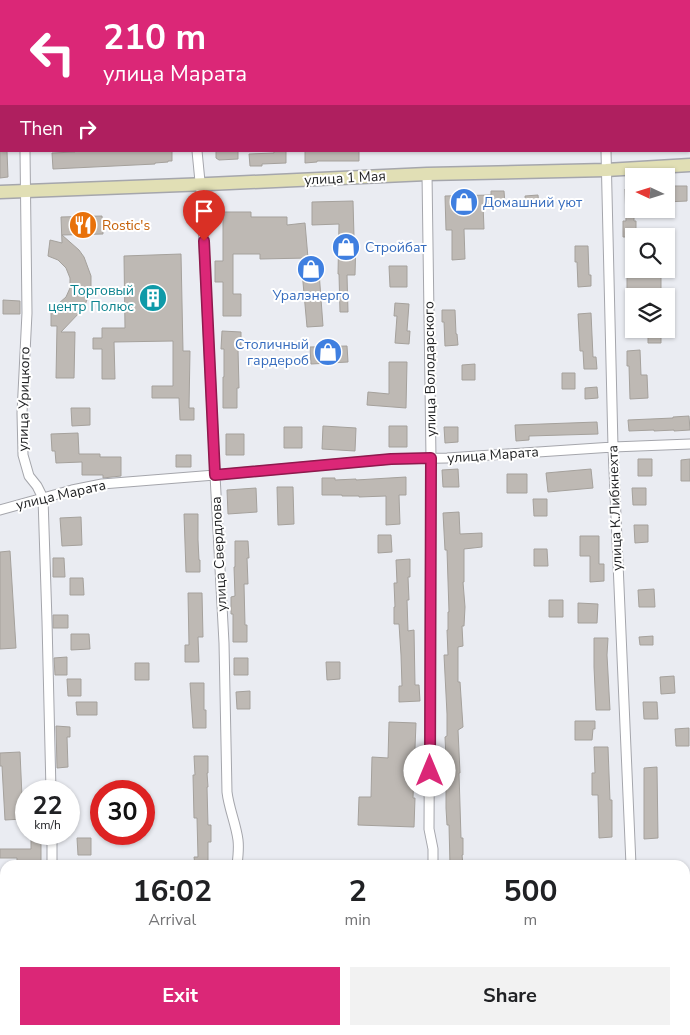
<!DOCTYPE html>
<html lang="en">
<head>
<meta charset="utf-8">
<style>
	:root { --surface:#fff; --page:#f2f2f2; --text:#202124; --muted:#757577; --accent:#db2777 }
	body { margin:0; font-family:"Nunito Sans",sans-serif; background:var(--page); color:var(--text); height:100vh; display:flex; flex-direction:column; font-size:19px; white-space:nowrap }
	* { box-sizing:border-box; margin:0 }
	p { font-size:16px; color:var(--muted) }
	.icon { flex:none; width:28px; height:28px; fill:none; stroke:currentColor; stroke-width:2; stroke-linecap:round; stroke-linejoin:round }
	.map { position:relative; flex:1; overflow:hidden }
	.side { position:absolute; left:0px; top:860px; width:690px; height:175px; display:flex; flex-direction:column; background:var(--surface); border-radius:15px 15px 0 0; box-shadow:0 1px 4px #0004 }
	.side>* { flex:none }
	.hud { position:absolute; left:0px; top:0px; width:690px; height:152px; box-shadow:0 1px 4px #0004; background:#db2777; color:#fff; overflow:hidden }
	.needle { width:32px; rotate:274deg }
	.fabs { position:absolute; left:625px; top:168px; display:grid; gap:10px }
	.fabs a { display:grid; place-items:center; width:50px; height:50px; border-radius:0px; background:var(--surface); box-shadow:0 1px 4px #0004; font-size:25px }
	.speed { position:absolute; left:15px; top:780px; display:flex; gap:10px; font-size:25px; font-weight:700; text-align:center }
	.speed>* { display:grid; place-content:center; width:65px; height:65px; border-radius:50%; background:var(--surface); box-shadow:0 1px 4px #0004; line-height:1 }
	.speed small { font-size:12px; font-weight:400 }
	.speed .limit { border:8px solid #d22; background:#fff; color:#111 }
	.pin { position:absolute; display:grid; place-items:center; width:42px; height:42px; color:#fff; margin:-51px -21px; border-radius:50% 50% 50% 0; rotate:-45deg; box-shadow:0 0 5px #0007 }
	.pin .icon { rotate:45deg }
	.me { position:absolute; width:55px; margin:-28px; rotate:0deg; stroke-linejoin:round; filter:drop-shadow(0 0 4px #0008) }
	.turn { display:flex; align-items:center; gap:18px; height:105px; padding:0 20px; font-size:22px }
	.turn .icon { width:65px; height:65px; stroke-width:2.5 }
	.turn b { display:block; font-size:35px; line-height:42px }
	.then { display:flex; align-items:center; height:48px; padding:0 20px; background:#0003; gap:10px; font-size:19px }
	.eta { display:flex; justify-content:space-evenly; align-items:center; height:85px; text-align:center }
	.eta b { font-size:30px; font-weight:700; line-height:35px }
	.button { display:flex; gap:10px; margin-top:auto; padding:10px 20px }
	.button a { flex:1; height:58px; border-radius:0px; background:var(--accent); color:#fff; font-size:20px; font-weight:700; line-height:58px; text-align:center }
	.button a+a { background:var(--page); color:var(--text) }
	.map>svg:first-child { display:block }
	.building { fill:#beb9b4; stroke:#a5a19c }
	.lines { fill:none; stroke-linecap:round; stroke-linejoin:round }
	.street-casing { stroke:#a5a6ac; stroke-width:11 }
	.secondary-casing { stroke:#a5a6ac; stroke-width:15 }
	.street { stroke:#fff; stroke-width:9 }
	.secondary { stroke:#e1dfb5; stroke-width:12 }
	.route-casing { stroke:#8e194d; stroke-width:12 }
	.route { stroke:#db2777; stroke-width:9 }
	.labels { text-anchor:middle; dominant-baseline:central; stroke-width:4; stroke-linejoin:round; paint-order:stroke }
	.street-label { font-size:14px; fill:#1f2022; stroke:#fff }
	.shop-label { font-size:14px; fill:#366cbe; stroke:#fff; text-anchor:start }
	.food-label { font-size:14px; fill:#c56008; stroke:#fff; text-anchor:start }
	.culture-label { font-size:14px; fill:#0d838f; stroke:#fff; text-anchor:end }
</style>
</head>
<body>
<div class="map">
<svg width="690" height="1035" viewBox="0 0 690 1035">
	<rect width="100%" height="100%" fill="#eaecf2"/>
	<!-- building -->
	<path class="building" d="M 0,151 L 7,151 L 8,177 L 0,178 Z
		M 75,151 L 172,151 L 172,161 L 168,161 L 168,162 L 155,163 L 155,164 L 53,169 L 52,153 L 75,152 Z
		M 216,151 L 238,151 L 238,159 L 219,160 L 216,158 Z
		M 274,151 L 286,151 L 286,163 L 262,164 L 262,166 L 250,166 L 249,154 L 274,153 Z
		M 305,151 L 359,151 L 359,161 L 317,161 L 317,162 L 305,163 Z
		M 674,186 L 687,186 L 687,201 L 666,202 L 666,187 L 674,187 Z
		M 634,188 L 634,221 L 636,221 L 636,236 L 634,236 L 634,243 L 627,243 L 627,237 L 623,237 L 623,221 L 626,221 L 625,189 Z
		M 491,191 L 504,191 L 505,204 L 483,205 L 484,229 L 464,229 L 465,259 L 452,260 L 452,230 L 446,230 L 445,196 L 491,195 Z
		M 538,195 L 539,206 L 526,207 L 525,196 Z
		M 353,201 L 354,237 L 356,238 L 355,275 L 347,275 L 348,312 L 340,312 L 339,274 L 338,274 L 339,224 L 312,225 L 312,202 Z
		M 223,212 L 251,212 L 251,217 L 287,217 L 287,225 L 305,223 L 308,258 L 260,259 L 260,254 L 233,254 L 233,294 L 241,294 L 241,316 L 223,316 L 223,282 L 215,282 L 215,261 L 223,261 Z
		M 102,216 L 103,234 L 62,235 L 79,250 L 84,257 L 91,276 L 91,289 L 85,305 L 80,312 L 61,332 L 75,332 L 74,378 L 56,378 L 57,326 L 51,326 L 51,310 L 66,297 L 70,288 L 70,278 L 66,268 L 58,260 L 48,256 L 50,240 L 62,243 L 61,217 Z
		M 575,246 L 588,246 L 589,275 L 591,275 L 591,286 L 578,287 L 577,262 L 575,262 Z
		M 181,254 L 183,351 L 190,351 L 189,408 L 194,408 L 194,420 L 180,420 L 179,398 L 152,398 L 152,386 L 173,386 L 173,341 L 114,342 L 115,379 L 102,379 L 102,349 L 93,349 L 93,338 L 102,338 L 102,328 L 125,328 L 124,256 Z
		M 318,258 L 323,326 L 307,327 L 301,260 Z
		M 389,266 L 407,266 L 407,287 L 390,287 Z
		M 627,269 L 661,269 L 661,296 L 627,296 Z
		M 3,300 L 20,301 L 20,314 L 3,314 Z
		M 395,303 L 409,304 L 407,331 L 410,331 L 409,344 L 395,343 L 397,316 L 394,316 Z
		M 442,310 L 455,310 L 456,334 L 457,334 L 458,345 L 445,346 L 444,322 L 442,322 Z
		M 591,313 L 593,357 L 596,357 L 597,369 L 584,369 L 583,351 L 580,351 L 578,314 Z
		M 648,329 L 661,329 L 661,343 L 648,343 Z
		M 222,331 L 241,332 L 241,349 L 238,349 L 239,388 L 237,388 L 237,408 L 223,408 L 223,377 L 224,377 L 224,349 L 221,349 Z
		M 347,346 L 348,362 L 311,364 L 310,347 Z
		M 640,350 L 641,375 L 647,375 L 648,398 L 630,399 L 629,366 L 627,366 L 627,351 Z
		M 389,362 L 407,362 L 406,408 L 367,405 L 368,392 L 389,394 Z
		M 475,364 L 475,380 L 462,380 L 462,365 Z
		M 562,373 L 575,373 L 575,389 L 562,389 Z
		M 597,387 L 598,398 L 585,399 L 585,388 Z
		M 71,408 L 90,408 L 90,425 L 72,426 Z
		M 689,416 L 690,430 L 674,431 L 674,430 L 654,431 L 654,430 L 629,431 L 628,420 L 673,418 L 673,417 Z
		M 597,422 L 598,434 L 529,436 L 529,440 L 516,441 L 515,425 Z
		M 323,426 L 356,428 L 355,451 L 322,449 Z
		M 389,426 L 407,426 L 407,447 L 389,447 Z
		M 284,427 L 302,427 L 302,448 L 284,448 Z
		M 444,427 L 458,427 L 458,442 L 445,443 Z
		M 78,433 L 79,454 L 100,454 L 100,457 L 121,457 L 121,476 L 103,478 L 103,475 L 82,475 L 82,462 L 56,463 L 55,451 L 52,451 L 51,434 Z
		M 226,434 L 244,434 L 244,455 L 226,455 Z
		M 176,455 L 191,455 L 191,467 L 176,467 Z
		M 638,459 L 652,459 L 652,476 L 638,476 Z
		M 690,459 L 690,481 L 681,481 L 681,460 Z
		M 458,469 L 459,487 L 443,487 L 442,470 Z
		M 591,469 L 593,488 L 548,492 L 546,473 Z
		M 507,474 L 527,474 L 527,493 L 507,493 Z
		M 406,477 L 406,495 L 399,495 L 400,524 L 386,525 L 386,496 L 359,497 L 359,496 L 342,496 L 342,495 L 322,495 L 322,478 L 335,478 L 335,480 L 356,479 L 356,480 Z
		M 277,487 L 293,487 L 294,524 L 278,525 Z
		M 256,488 L 257,512 L 228,514 L 227,490 Z
		M 632,488 L 646,488 L 646,505 L 633,505 Z
		M 533,499 L 547,499 L 547,516 L 534,516 Z
		M 459,512 L 460,534 L 482,533 L 482,547 L 464,549 L 464,582 L 463,582 L 465,607 L 464,626 L 462,626 L 463,646 L 458,647 L 458,682 L 460,682 L 463,727 L 458,730 L 460,773 L 459,773 L 461,838 L 463,838 L 463,855 L 462,855 L 463,865 L 450,865 L 449,825 L 447,825 L 446,808 L 446,779 L 447,779 L 445,737 L 447,736 L 447,714 L 444,655 L 448,655 L 447,630 L 448,630 L 448,612 L 449,612 L 447,550 L 445,550 L 443,513 Z
		M 184,514 L 198,514 L 198,540 L 199,560 L 200,560 L 200,572 L 186,572 Z
		M 81,517 L 82,545 L 62,546 L 60,518 Z
		M 634,525 L 648,525 L 648,542 L 635,543 Z
		M 378,535 L 391,535 L 392,552 L 378,553 Z
		M 580,536 L 599,536 L 599,564 L 604,564 L 604,581 L 590,582 L 590,556 L 580,556 Z
		M 235,541 L 248,541 L 249,558 L 247,558 L 248,584 L 244,584 L 245,625 L 247,625 L 247,642 L 233,642 L 233,614 L 231,614 L 231,597 L 235,596 L 234,567 L 235,567 Z
		M 534,549 L 547,549 L 548,566 L 534,566 Z
		M 10,551 L 16,648 L 0,649 L 0,552 Z
		M 53,558 L 64,558 L 65,577 L 53,577 Z
		M 410,559 L 410,577 L 408,577 L 409,600 L 407,600 L 408,631 L 414,630 L 415,685 L 419,685 L 420,701 L 399,702 L 399,686 L 402,686 L 401,655 L 399,624 L 394,624 L 394,607 L 395,607 L 394,583 L 397,583 L 396,560 Z
		M 70,578 L 83,578 L 84,595 L 70,595 Z
		M 654,589 L 655,607 L 639,607 L 638,590 Z
		M 188,593 L 202,593 L 203,637 L 198,637 L 199,662 L 185,662 L 185,645 L 189,645 Z
		M 549,600 L 563,600 L 563,617 L 549,617 Z
		M 578,603 L 598,604 L 597,623 L 578,623 Z
		M 53,615 L 68,615 L 68,628 L 53,628 Z
		M 71,634 L 89,634 L 90,649 L 71,650 Z
		M 653,636 L 653,645 L 640,645 L 639,637 Z
		M 594,638 L 608,638 L 607,655 L 610,710 L 596,710 L 594,667 Z
		M 67,657 L 67,675 L 55,675 L 54,658 Z
		M 234,658 L 248,658 L 248,675 L 234,675 Z
		M 326,662 L 340,662 L 340,679 L 327,680 Z
		M 135,663 L 149,663 L 149,680 L 135,680 Z
		M 674,676 L 675,693 L 661,694 L 660,677 Z
		M 67,679 L 81,679 L 81,696 L 68,696 Z
		M 190,683 L 204,683 L 204,710 L 206,710 L 206,728 L 193,728 Z
		M 250,691 L 250,709 L 237,709 L 236,692 Z
		M 76,702 L 97,702 L 97,715 L 77,715 Z
		M 643,702 L 657,702 L 658,719 L 644,719 Z
		M 575,721 L 595,721 L 595,729 L 593,729 L 592,740 L 575,740 Z
		M 389,722 L 416,723 L 413,798 L 415,798 L 414,827 L 358,825 L 359,797 L 371,797 L 372,757 L 388,758 Z
		M 56,726 L 70,727 L 70,737 L 67,737 L 68,767 L 57,768 Z
		M 689,728 L 689,746 L 676,746 L 675,729 Z
		M 594,747 L 608,747 L 610,800 L 612,800 L 612,837 L 599,838 L 598,795 L 592,795 L 592,773 L 595,773 Z
		M 20,752 L 23,819 L 5,820 L 2,766 L 0,766 L 0,753 Z
		M 194,756 L 208,756 L 208,773 L 207,773 L 208,787 L 207,787 L 208,825 L 211,825 L 211,842 L 208,842 L 208,865 L 195,865 L 194,857 L 198,857 L 197,818 L 194,818 L 193,775 L 195,775 Z
		M 657,767 L 658,838 L 644,839 L 644,768 Z
		M 31,836 L 41,836 L 41,865 L 17,865 L 17,858 L 0,858 L 0,849 L 31,849 Z
		M 77,838 L 91,838 L 91,855 L 78,855 Z"/>
	<g class="lines">
		<defs>
			<path id="street" d="M 189,0 L 189,1
				M 603,0 L 603,1
				M 27,1 L 27,0
				M 25,151 L 27,313 L 22,413 L 23,455 L 29,476 L 37,486 L 43,498 L 47,621 L 51,791
				M 197,151 L 202,202 L 215,475 L 224,643 L 227,792 C 229,809 236,824 238,840 C 239,848 238,857 237,865
				M 606,151 L 613,447 L 631,865
				M 427,174 L 431,458 L 429,829 L 433,849 L 433,865
				M 0,510 L 72,490 L 102,484 L 215,475 L 391,459 L 447,458 L 613,447 L 690,444
				M 52,834 L 52,865
				M 685,954 L 690,954
				M 638,1030 L 638,1035
				M 21,1035 L 21,1030
				M 233,1035 L 233,1030
				M 434,1035 L 434,1030"/>
			<path id="secondary" d="M 0,192 L 208,184 L 427,174 L 606,170 L 690,165"/>
		</defs>
		<!-- street casing -->
		<use href="#street" class="street-casing"/>
		<!-- secondary casing -->
		<use href="#secondary" class="secondary-casing"/>
		<!-- street -->
		<use href="#street" class="street"/>
		<!-- secondary -->
		<use href="#secondary" class="secondary"/>
	</g>
	<g class="lines">
		<defs>
			<path id="route" d="M 204,241 L 215,475 L 391,459 L 431,458 L 430,771"/>
		</defs>
		<!-- route casing -->
		<use href="#route" class="route-casing"/>
		<!-- route -->
		<use href="#route" class="route"/>
	</g>
	<!-- icons -->
	<defs>
		<symbol id="shop-disc" viewBox="-11 -11 22 22"><circle r="9.5" fill="#3f7fe0" stroke="#fff"/><path d="M-5-2.5h2.3a2.7 3.5 0 0 1 5.4 0H5L5.5 6h-11ZM-1.5-2.5h3a1.5 2.3 0 0 0-3 0Z" fill="#fff"/></symbol>
		<symbol id="restaurant-disc" viewBox="-11 -11 22 22"><circle r="9.5" fill="#e8710a" stroke="#fff"/><path d="M-5-6h1v4h1v-4h1v4h1v-4h1v5L-1.5 .5V6h-2V.5L-5-1ZM5-6V6H3V1.5H1.5Q1.5-4 5-6Z" fill="#fff"/></symbol>
		<symbol id="building-disc" viewBox="-11 -11 22 22"><circle r="9.5" fill="#0f9aa8" stroke="#fff"/><path d="M-4-6H4V6H1V3H-1V6H-4ZM-2.5-4.3h1.7v1.8h-1.7ZM.8-4.3h1.7v1.8H.8ZM-2.5-1h1.7V.8h-1.7ZM.8-1h1.7V.8H.8Z" fill="#fff"/></symbol>
	</defs>
	<g fill-rule="evenodd">
		<use href="#shop-disc" x="448" y="186" width="32" height="32"/>
		<use href="#restaurant-disc" x="67" y="209" width="32" height="32"/>
		<use href="#shop-disc" x="330" y="231" width="32" height="32"/>
		<use href="#shop-disc" x="295" y="253" width="32" height="32"/>
		<use href="#building-disc" x="137" y="282" width="32" height="32"/>
		<use href="#shop-disc" x="312" y="336" width="32" height="32"/>
	</g>
	<g class="labels">
		<!-- street labels -->
		<g class="street-label">
			<text transform="translate(345 178) rotate(-3)">улица 1 Мая</text>
			<text transform="translate(430 369) rotate(-91)">улица Володарского</text>
			<text transform="translate(24 399) rotate(-89)">улица Урицкого</text>
			<text transform="translate(493 455) rotate(-4)">улица Марата</text>
			<text transform="translate(61 495) rotate(-13)">улица Марата</text>
			<text transform="translate(615 508) rotate(-92)">улица К.Либкнехта</text>
			<text transform="translate(219 554) rotate(-93)">улица Свердлова</text>
		</g>
		<!-- shop labels -->
		<g class="shop-label">
			<text x="483" y="202">Домашний уют</text>
			<text x="365" y="247">Стройбат</text>
			<text x="311" y="295" text-anchor="middle">Уралэнерго</text>
			<text x="309" y="344" text-anchor="end">Столичный<tspan x="309" dy="16">гардероб</tspan></text>
		</g>
		<!-- food labels -->
		<g class="food-label">
			<text x="102" y="225">Rostic's</text>
		</g>
		<!-- culture labels -->
		<g class="culture-label">
			<text x="134" y="290">Торговый<tspan x="134" dy="16">центр Полюс</tspan></text>
		</g>
	</g>
</svg>
<div class="fabs">
<a><svg class="needle" viewBox="-14 -14 28 28"><path d="M0-13l5 13h-10z" fill="#e53935"/><path d="M0 13l5-13h-10z" fill="#757577"/></svg></a>
<a><svg class="icon" aria-label="search" viewBox="0 0 24 24"><circle cx="10" cy="10" r="6"/><path d="M15 15l6 6"/></svg></a>
<a><svg class="icon" aria-label="layers" viewBox="0 0 24 24"><path d="M12 4l9 5-9 5-9-5zM3 14l9 5 9-5"/></svg></a>
</div>
<div class="speed"><div>22<small>km/h</small></div><div class="limit">30</div></div>
<div class="pin" style="left:204px;top:241px;background:#d93025"><svg class="icon" aria-label="arrive" viewBox="0 0 24 24"><path d="M6 21V4h12l-3 4 3 4H6"/></svg></div>
<svg class="me" style="left:430px;top:771px" viewBox="-20 -20 40 40"><circle r="19" fill="#fff"/><path d="M0-13L10 11 0 6-10 11z" fill="#db2777"/></svg>
<div class="hud">
<div class="turn"><svg class="icon" aria-label="left" viewBox="0 0 24 24"><path d="M17 20v-9H6M10 6l-5 5 5 5"/></svg><div><b>210 m</b>улица Марата</div></div>
<div class="then">Then<svg class="icon" aria-label="right" viewBox="0 0 24 24"><path d="M7 20v-9h11M14 6l5 5-5 5"/></svg></div>
</div>
<section class="side">
<div class="eta">
<div><b>16:02</b><p>Arrival</p></div>
<div><b>2</b><p>min</p></div>
<div><b>500</b><p>m</p></div>
</div>
<div class="button"><a>Exit</a><a>Share</a></div>
</section>
</div>
</body>
</html>
